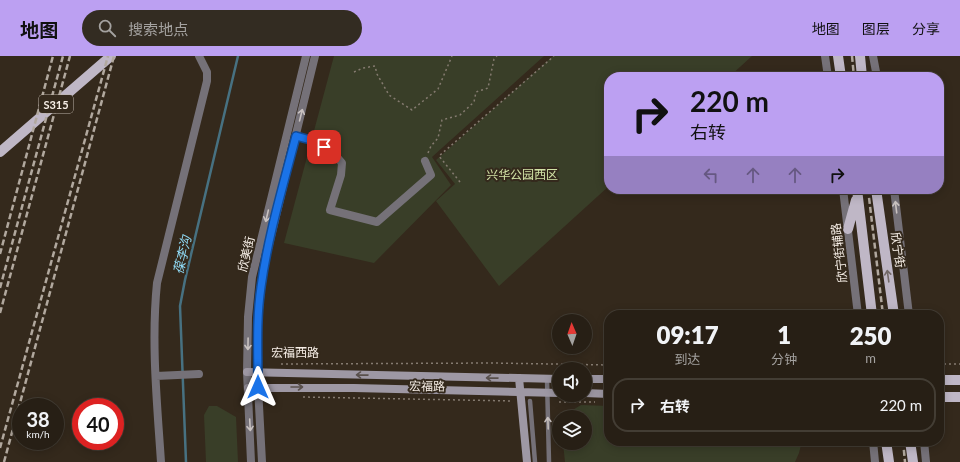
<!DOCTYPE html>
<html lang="zh">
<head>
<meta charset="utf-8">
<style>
	:root { --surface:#271f15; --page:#332c22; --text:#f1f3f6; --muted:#a4a2a0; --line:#433d34; --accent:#bca0f2 }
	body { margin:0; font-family:Lato,"Noto Sans SC",sans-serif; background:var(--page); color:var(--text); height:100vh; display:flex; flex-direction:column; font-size:15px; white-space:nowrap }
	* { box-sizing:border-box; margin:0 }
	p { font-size:13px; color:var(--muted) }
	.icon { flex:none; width:22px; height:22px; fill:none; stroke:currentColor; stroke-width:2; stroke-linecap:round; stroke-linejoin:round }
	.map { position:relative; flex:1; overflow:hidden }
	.side { position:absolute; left:604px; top:254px; width:340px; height:136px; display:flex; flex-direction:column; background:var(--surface); border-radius:16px; box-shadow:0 2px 10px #0003,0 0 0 1px var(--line) }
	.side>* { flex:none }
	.top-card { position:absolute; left:604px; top:16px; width:340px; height:122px; border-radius:16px; box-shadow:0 2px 10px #0003,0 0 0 1px var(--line); background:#bca0f2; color:#111; overflow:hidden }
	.needle { width:26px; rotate:358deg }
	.fabs { position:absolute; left:552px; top:258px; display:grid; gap:8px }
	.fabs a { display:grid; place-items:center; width:40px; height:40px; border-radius:50%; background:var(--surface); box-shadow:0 2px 10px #0003,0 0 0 1px var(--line); font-size:20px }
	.speed { position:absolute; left:12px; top:342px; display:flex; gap:8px; font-size:20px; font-weight:700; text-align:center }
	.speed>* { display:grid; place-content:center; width:52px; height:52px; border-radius:50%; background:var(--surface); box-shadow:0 2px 10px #0003,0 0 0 1px var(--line); line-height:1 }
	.speed small { font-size:10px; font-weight:400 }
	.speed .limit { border:6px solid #d22; background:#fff; color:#111 }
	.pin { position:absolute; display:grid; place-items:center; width:34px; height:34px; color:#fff; margin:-17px; border-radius:8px; box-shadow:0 2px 6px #0006 }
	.me { position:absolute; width:44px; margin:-22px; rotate:0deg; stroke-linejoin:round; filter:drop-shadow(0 0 3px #0008) }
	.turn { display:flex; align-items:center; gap:14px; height:84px; padding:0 20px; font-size:18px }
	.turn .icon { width:52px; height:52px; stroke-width:2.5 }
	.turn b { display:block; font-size:28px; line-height:34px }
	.lanes { display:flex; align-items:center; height:38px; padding:0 20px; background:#0003; justify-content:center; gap:20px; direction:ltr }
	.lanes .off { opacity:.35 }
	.eta { display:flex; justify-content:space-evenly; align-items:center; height:68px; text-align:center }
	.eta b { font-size:24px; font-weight:800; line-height:28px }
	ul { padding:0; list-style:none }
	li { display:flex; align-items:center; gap:12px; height:54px; margin:0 8px 6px; padding:0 12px; border:2px solid var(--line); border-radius:16px }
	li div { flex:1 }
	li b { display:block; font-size:15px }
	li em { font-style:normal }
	header { display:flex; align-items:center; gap:24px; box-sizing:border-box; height:56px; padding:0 20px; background:var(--accent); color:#111 }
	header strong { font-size:19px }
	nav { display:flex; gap:22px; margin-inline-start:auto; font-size:14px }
	.search { width:280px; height:36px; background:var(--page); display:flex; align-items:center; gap:10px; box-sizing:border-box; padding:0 14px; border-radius:22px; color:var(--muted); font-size:15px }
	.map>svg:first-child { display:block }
	.green { fill:#393e28 }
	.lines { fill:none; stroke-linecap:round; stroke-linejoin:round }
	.stream { stroke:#477181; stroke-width:2.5 }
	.path { stroke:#857b70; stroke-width:1.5; stroke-dasharray:2 3; stroke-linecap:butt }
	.service { stroke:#757178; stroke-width:4.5 }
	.minor { stroke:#757178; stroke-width:8 }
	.tertiary { stroke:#757178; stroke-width:8 }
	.secondary { stroke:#9e98a4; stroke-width:8 }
	.primary { stroke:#bfb7c6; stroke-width:10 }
	.rail { stroke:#b1a89e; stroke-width:2.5; stroke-dasharray:6 3; stroke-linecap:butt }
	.oneway { stroke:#c9c2c0 }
	.oneway2 { stroke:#736968 }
	.oneway3 { stroke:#59504c }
	.route-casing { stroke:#114b97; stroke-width:10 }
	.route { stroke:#1a73e8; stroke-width:7 }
	.labels { text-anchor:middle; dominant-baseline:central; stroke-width:4; stroke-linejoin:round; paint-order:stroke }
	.shield { fill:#34291c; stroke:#bcb3a9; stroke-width:1 }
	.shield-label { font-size:11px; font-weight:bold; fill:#f6eee6 }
	.park-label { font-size:12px; fill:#d2e3a6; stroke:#34291c }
	.street-label { font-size:12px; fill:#f6eee6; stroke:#34291c }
	.water-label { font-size:13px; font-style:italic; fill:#8fd9f4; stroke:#34291c }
</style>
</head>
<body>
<header>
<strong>地图</strong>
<div class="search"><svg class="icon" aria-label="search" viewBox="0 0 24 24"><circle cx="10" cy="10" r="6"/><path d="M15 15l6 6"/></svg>搜索地点</div>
<nav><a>地图</a><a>图层</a><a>分享</a></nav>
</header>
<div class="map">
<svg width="960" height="406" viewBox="0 0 960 406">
	<rect width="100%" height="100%" fill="#34291c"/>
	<!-- green -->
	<path class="green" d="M 334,0 L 544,0 L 432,101 L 451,129 L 374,207 L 284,187 Z
		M 553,0 L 752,0 L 729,21 L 609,21 L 609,130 L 499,230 L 436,145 L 455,128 L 436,104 Z
		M 581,349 L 609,350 L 609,385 L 802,385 L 799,397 L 795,406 L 565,406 L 563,387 L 585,387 L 585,361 L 568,361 L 571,355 Z
		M 209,350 L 217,350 L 236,361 L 238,406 L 206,406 L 204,359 Z"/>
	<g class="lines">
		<!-- stream -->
		<path class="stream" d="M 186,406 L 180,250 L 185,224 L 238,0"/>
		<!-- path -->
		<path class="path" d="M 354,16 L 363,12 L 375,10 L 377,18 L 389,39 L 412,54 L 438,33 L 452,0
			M 428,97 L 431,90 L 438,82 L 442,64 L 460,59 L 474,46 L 476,36 L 488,32 L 494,3 L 497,0
			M 460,126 L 439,100 L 554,0
			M 281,308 L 493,307 L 609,309
			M 939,308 L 960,308
			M 303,341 L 513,345
			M 559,346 L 595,346"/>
		<!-- service -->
		<path class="service" d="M 547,323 L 549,406
			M 530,345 L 535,406"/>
		<!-- minor -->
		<path class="minor" d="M 296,80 C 315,85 329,91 342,107 L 341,119 L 330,154 L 377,166 L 431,119 L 425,105
			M 156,320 L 199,318
			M 161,406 C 157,346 151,286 157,227 L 207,25 L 207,16 L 199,0"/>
		<!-- tertiary -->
		<path class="tertiary" d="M 825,0 L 828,21
			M 873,0 L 877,21
			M 843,133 L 858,259
			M 894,133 L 909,259
			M 873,385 L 875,406
			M 924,385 L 926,406
			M 251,406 L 247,316 L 248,261 L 252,221 L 306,0
			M 262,406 L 258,331 L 258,263 L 261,233 L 266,201 L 315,0"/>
		<!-- secondary -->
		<path class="secondary" d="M 247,316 L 559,323
			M 519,322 L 527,406
			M 585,323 L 609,323
			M 248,332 L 354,332 L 559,337
			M 585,337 L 609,338"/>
		<!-- primary -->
		<path class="primary" d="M 838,0 L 841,21
			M 860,0 L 862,21
			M 0,96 L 111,0
			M 857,133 L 872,259
			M 876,133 L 894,259
			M 848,173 L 856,144
			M 939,324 L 960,324
			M 939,341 L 960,341
			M 886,385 L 889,406
			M 910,385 L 913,406"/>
		<!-- rail -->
		<path class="rail" d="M 852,0 L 854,21
			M 868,133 L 883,259
			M 0,198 L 53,0
			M 0,232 L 63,0
			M 0,257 L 70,0
			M 903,385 L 905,406
			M 0,392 L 108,0
			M 4,406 L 114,0"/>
	</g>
	<!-- one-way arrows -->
	<defs><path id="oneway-shaft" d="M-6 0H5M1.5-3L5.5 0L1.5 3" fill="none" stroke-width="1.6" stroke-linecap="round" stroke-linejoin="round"/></defs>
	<g class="oneway">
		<use href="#oneway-shaft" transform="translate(301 59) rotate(-76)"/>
		<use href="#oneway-shaft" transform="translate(896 151) rotate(-97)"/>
		<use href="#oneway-shaft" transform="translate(267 160) rotate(103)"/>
		<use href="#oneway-shaft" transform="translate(248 288) rotate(91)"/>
		<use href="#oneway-shaft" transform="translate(548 367) rotate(-92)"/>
		<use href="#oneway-shaft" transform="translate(250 369) rotate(87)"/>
	</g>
	<use class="oneway2" href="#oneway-shaft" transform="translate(888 220) rotate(-98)"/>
	<g class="oneway3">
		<use href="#oneway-shaft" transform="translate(362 319) rotate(-179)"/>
		<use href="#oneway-shaft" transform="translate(492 322) rotate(-179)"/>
		<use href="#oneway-shaft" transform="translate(297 331)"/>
	</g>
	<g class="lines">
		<defs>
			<path id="route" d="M 258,331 C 258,298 256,264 261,231 C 268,180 283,130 296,80 L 314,85 L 324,91"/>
		</defs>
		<!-- route casing -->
		<use href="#route" class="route-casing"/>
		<!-- route -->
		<use href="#route" class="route"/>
	</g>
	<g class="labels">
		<!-- shield labels -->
		<rect class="shield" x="39" y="39" width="34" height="18" rx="3"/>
		<g class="shield-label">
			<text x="56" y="48">S315</text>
		</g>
		<!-- park labels -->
		<g class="park-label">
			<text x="522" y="118">兴华公园西区</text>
		</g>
		<!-- street labels -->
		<g class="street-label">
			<text transform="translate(898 194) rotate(82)">欣宁街</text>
			<text transform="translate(839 197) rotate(-97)">欣宁街辅路</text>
			<text transform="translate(246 198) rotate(-77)">欣美街</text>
			<text x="295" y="296">宏福西路</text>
			<text transform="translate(427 330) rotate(1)">宏福路</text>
		</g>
		<!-- water labels -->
		<g class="water-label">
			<text transform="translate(182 199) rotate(-77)">葆李沟</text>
		</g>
	</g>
</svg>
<div class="fabs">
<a><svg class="needle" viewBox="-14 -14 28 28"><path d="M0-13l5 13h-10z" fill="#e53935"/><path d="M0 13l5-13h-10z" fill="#a4a2a0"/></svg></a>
<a><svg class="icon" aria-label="sound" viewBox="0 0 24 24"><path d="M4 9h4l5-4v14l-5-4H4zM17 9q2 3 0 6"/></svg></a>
<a><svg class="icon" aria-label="layers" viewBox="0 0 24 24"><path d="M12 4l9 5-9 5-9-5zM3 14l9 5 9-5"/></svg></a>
</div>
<div class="speed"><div>38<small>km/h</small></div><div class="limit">40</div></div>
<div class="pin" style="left:324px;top:91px;background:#d93025"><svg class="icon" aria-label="arrive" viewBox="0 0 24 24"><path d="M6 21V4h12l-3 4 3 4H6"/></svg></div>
<svg class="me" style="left:258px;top:331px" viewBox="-20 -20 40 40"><path d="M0-17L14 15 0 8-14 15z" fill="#1a73e8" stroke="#fff" stroke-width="4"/></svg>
<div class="top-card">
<div class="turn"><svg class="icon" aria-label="right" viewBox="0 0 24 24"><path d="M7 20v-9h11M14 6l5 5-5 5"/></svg><div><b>220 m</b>右转</div></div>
<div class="lanes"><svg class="icon off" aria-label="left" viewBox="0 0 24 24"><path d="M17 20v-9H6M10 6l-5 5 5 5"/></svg><svg class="icon off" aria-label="ahead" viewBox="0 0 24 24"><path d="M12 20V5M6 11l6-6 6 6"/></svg><svg class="icon off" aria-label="ahead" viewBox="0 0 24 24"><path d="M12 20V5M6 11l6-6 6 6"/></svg><svg class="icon" aria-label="right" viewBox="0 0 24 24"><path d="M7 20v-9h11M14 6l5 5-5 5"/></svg></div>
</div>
<section class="side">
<div class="eta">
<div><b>09:17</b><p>到达</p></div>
<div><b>1</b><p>分钟</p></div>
<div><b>250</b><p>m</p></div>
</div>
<ul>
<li><svg class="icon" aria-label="right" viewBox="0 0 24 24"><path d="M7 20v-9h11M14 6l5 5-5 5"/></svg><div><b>右转</b></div><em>220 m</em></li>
</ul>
</section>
</div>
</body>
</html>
